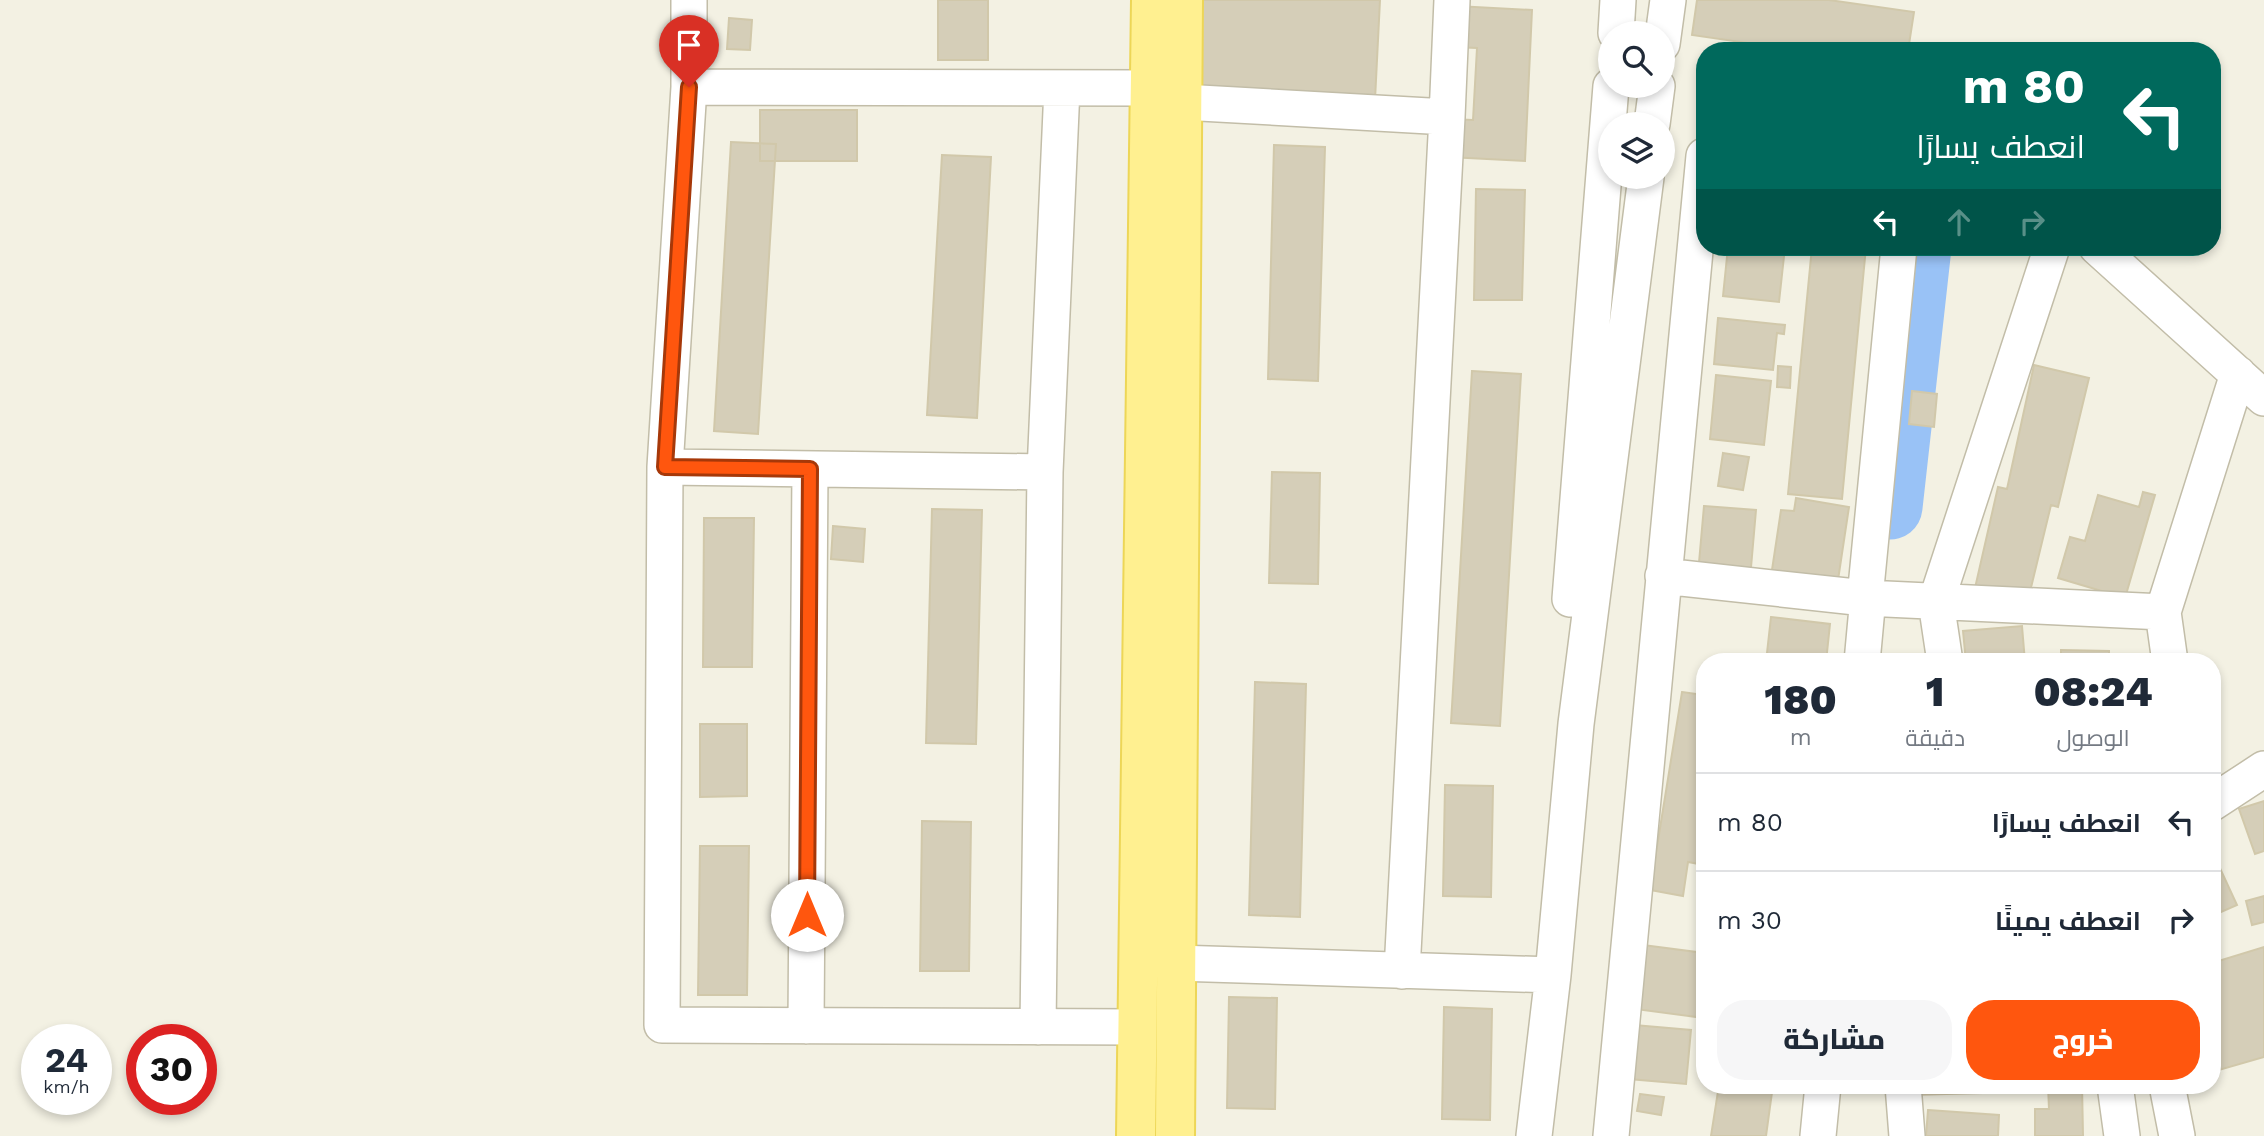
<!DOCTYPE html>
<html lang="ar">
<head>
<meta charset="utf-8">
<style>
	:root { --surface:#fff; --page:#f6f6f7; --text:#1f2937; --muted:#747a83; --line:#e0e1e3; --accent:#ff560e }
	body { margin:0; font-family:"Work Sans",Cairo,sans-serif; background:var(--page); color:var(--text); direction:rtl; height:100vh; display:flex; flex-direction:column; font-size:26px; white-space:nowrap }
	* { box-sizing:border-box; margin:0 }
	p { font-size:23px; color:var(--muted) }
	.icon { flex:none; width:38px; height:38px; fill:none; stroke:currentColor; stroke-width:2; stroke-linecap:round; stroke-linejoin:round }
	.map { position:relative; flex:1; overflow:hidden; direction:ltr }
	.drawer { position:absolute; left:1696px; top:653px; width:525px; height:441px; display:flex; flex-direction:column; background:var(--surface); border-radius:28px; box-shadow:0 4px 10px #0003; direction:rtl }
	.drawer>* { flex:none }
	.hud { position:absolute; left:1696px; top:42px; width:525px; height:214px; border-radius:28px; box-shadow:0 4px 10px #0003; direction:rtl; background:#00695c; color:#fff; overflow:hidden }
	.fabs { position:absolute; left:1598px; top:21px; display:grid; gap:14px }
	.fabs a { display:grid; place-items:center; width:77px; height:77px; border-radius:50%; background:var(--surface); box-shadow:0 4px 10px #0003; font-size:35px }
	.speed { position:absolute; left:21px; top:1024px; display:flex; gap:14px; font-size:35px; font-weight:700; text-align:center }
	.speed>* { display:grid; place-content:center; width:91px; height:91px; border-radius:50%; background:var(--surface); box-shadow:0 4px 10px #0003; line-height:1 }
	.speed small { font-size:18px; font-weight:400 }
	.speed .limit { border:10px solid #d22; background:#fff; color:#111 }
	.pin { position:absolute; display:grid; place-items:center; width:60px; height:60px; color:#fff; margin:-72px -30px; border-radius:50% 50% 50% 0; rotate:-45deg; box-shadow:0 0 7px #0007 }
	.pin .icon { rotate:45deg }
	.me { position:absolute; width:77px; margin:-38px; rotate:0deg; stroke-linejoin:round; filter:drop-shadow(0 0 5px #0008) }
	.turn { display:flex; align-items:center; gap:24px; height:147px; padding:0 21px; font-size:32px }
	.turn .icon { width:91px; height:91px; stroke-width:2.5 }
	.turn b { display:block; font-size:49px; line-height:60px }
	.lanes { display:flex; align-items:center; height:66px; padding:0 21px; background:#0003; justify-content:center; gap:35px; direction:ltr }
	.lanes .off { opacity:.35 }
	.eta { display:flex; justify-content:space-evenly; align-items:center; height:119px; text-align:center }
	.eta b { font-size:42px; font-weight:800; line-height:49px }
	.cta { display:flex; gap:14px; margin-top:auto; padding:14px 21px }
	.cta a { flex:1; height:80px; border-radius:28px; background:var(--accent); color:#fff; font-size:28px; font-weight:800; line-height:80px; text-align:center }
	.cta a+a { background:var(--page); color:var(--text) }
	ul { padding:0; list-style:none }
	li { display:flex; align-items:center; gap:21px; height:98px; padding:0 21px; border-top:2px solid var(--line) }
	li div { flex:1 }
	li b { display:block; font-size:26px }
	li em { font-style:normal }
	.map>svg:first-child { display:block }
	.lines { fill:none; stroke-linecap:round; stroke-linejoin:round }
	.river { stroke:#99c2f6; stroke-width:65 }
	.building { fill:#d5ceb8; stroke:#d1c8aa; stroke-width:2 }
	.street-casing { stroke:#c2bda8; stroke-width:38 }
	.primary-casing { stroke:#edd657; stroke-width:42 }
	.street { stroke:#fff; stroke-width:35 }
	.primary { stroke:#fff090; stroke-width:38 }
	.route-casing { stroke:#a63809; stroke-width:18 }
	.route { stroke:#ff560e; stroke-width:12 }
</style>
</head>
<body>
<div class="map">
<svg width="2264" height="1136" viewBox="0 0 2264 1136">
	<rect width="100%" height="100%" fill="#f3f1e3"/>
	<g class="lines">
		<!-- river -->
		<path class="river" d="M 1890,507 L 1919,247"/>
	</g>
	<!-- building -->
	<path class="building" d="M 938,0 L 988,0 L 988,60 L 938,60 Z
		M 1203,0 L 1380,0 L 1375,100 L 1199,92 Z
		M 1697,0 L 1829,0 L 1914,12 L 1908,51 L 1802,51 L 1692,35 Z
		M 1456,6 L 1532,10 L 1525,161 L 1449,157 L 1451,119 L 1473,120 L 1477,48 L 1454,47 Z
		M 729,18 L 752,20 L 750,50 L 727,49 Z
		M 760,110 L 857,110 L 857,161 L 760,161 Z
		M 731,142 L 776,144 L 758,434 L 714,431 Z
		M 1274,145 L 1325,147 L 1318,381 L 1268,379 Z
		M 942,155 L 991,157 L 977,418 L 927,415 Z
		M 1476,189 L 1525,190 L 1522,300 L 1474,300 Z
		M 1728,247 L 1785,247 L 1779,302 L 1723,296 Z
		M 1812,247 L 1866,247 L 1842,499 L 1788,494 Z
		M 1718,318 L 1785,325 L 1784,334 L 1777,333 L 1773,370 L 1714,364 Z
		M 2034,365 L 2089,378 L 2058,507 L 2051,505 L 2028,600 L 1975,588 L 1998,487 L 2007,489 Z
		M 1778,366 L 1791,367 L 1790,388 L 1777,387 Z
		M 1472,371 L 1521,374 L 1500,726 L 1451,723 Z
		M 1716,375 L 1771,381 L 1764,445 L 1710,439 Z
		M 1912,391 L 1937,394 L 1934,427 L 1909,424 Z
		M 1723,453 L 1749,457 L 1743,490 L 1718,486 Z
		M 1272,472 L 1320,473 L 1318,584 L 1269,583 Z
		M 2143,492 L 2155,495 L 2125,598 L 2058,578 L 2070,537 L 2085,541 L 2098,495 L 2139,507 Z
		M 1796,498 L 1849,507 L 1838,580 L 1772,570 L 1781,510 L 1794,511 Z
		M 1704,506 L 1756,510 L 1750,579 L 1698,574 Z
		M 932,509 L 982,510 L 976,744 L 926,743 Z
		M 704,518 L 754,518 L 752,667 L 703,667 Z
		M 833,526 L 865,529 L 863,562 L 831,559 Z
		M 1771,617 L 1830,624 L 1826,662 L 1766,662 Z
		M 2022,626 L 2025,662 L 1966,662 L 1963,631 Z
		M 2061,650 L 2109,651 L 2109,662 L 2061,662 Z
		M 1255,682 L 1306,684 L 1300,917 L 1249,915 Z
		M 1682,692 L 1704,695 L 1704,865 L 1688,862 L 1683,896 L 1650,890 Z
		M 700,724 L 747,724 L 747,796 L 700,797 Z
		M 1445,785 L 1493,786 L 1491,897 L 1443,896 Z
		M 2264,801 L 2264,851 L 2255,854 L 2239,809 Z
		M 922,821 L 971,822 L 969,971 L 920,971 Z
		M 700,846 L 749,846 L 747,995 L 698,995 Z
		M 2212,851 L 2237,905 L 2212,916 Z
		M 2264,896 L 2264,922 L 2252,925 L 2246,901 Z
		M 1643,945 L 1704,953 L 1704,1018 L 1635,1009 Z
		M 2264,947 L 2264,1057 L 2212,1072 L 2212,963 Z
		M 1229,997 L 1277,998 L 1275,1109 L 1227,1108 Z
		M 1444,1007 L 1492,1009 L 1490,1120 L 1442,1119 Z
		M 1634,1025 L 1691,1030 L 1686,1084 L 1629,1079 Z
		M 1719,1085 L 1773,1085 L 1766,1136 L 1711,1136 Z
		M 1911,1085 L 1982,1085 L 1982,1093 L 1911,1095 Z
		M 2048,1085 L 2082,1085 L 2083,1136 L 2035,1136 L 2035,1109 L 2049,1109 Z
		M 1640,1094 L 1664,1097 L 1661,1115 L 1637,1111 Z
		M 1928,1110 L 1999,1115 L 1998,1136 L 1926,1136 Z"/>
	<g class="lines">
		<defs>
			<path id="street" d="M 689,0 L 689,87 L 665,467 L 662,1025 L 1137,1027
				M 1616,33 L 1618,0
				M 1662,44 L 1668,0
				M 689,87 L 1150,88
				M 1182,102 L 1447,117 L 1402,971
				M 1447,117 L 1452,0
				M 1652,124 L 1657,86
				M 2097,247 L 2264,398
				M 665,467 L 1045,472
				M 1663,576 L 1865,598 L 2163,612
				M 1570,599 L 1611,86
				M 1862,662 L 1867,608 L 1865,598 L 1899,247
				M 1945,662 L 1936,602 L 2052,247
				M 2170,662 L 2163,612 L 2238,374
				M 2212,803 L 2264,769
				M 1176,963 L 1553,975
				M 806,1026 L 810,469
				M 1038,1027 L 1045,472 L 1062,88
				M 1903,1085 L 1907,1136
				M 2115,1085 L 2122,1136
				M 2167,1085 L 2177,1136
				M 1534,1136 L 1553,975 L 1576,724 L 1646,177
				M 1611,1136 L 1704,156
				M 1818,1136 L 1823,1085"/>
			<path id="primary" d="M 1136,1136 L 1151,0
				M 1175,1136 L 1183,0"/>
		</defs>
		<!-- street casing -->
		<use href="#street" class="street-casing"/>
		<!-- primary casing -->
		<use href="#primary" class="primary-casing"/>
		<!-- street -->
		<use href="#street" class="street"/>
		<!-- primary -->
		<use href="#primary" class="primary"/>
	</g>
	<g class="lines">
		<defs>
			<path id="route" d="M 689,87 L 665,467 L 810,469 L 807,915"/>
		</defs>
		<!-- route casing -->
		<use href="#route" class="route-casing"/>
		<!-- route -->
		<use href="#route" class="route"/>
	</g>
</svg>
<div class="fabs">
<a><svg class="icon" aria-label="search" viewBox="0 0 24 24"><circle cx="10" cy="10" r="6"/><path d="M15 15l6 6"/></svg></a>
<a><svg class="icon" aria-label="layers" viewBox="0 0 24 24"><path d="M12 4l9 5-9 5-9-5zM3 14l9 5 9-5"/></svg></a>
</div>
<div class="speed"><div>24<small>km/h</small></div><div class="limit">30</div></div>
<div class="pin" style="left:689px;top:87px;background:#d93025"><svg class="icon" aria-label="arrive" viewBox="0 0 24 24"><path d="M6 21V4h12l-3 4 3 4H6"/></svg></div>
<svg class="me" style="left:807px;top:915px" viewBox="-20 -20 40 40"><circle r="19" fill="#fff"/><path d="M0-13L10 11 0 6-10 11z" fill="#ff560e"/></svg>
<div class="hud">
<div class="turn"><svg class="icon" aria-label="left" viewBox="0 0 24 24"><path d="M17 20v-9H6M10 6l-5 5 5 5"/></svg><div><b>80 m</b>انعطف يسارًا</div></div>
<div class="lanes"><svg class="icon" aria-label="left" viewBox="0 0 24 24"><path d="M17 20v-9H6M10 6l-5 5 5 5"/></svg><svg class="icon off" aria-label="ahead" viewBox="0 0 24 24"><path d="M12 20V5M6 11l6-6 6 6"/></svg><svg class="icon off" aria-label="right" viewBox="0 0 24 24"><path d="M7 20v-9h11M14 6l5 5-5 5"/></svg></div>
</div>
<section class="drawer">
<div class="eta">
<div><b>08:24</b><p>الوصول</p></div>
<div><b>1</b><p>دقيقة</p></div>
<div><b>180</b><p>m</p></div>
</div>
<ul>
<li><svg class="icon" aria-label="left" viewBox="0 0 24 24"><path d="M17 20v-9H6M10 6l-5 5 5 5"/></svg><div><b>انعطف يسارًا</b></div><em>80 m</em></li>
<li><svg class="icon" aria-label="right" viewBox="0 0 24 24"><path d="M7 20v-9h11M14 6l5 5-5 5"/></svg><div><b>انعطف يمينًا</b></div><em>30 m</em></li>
</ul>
<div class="cta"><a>خروج</a><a>مشاركة</a></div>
</section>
</div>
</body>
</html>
